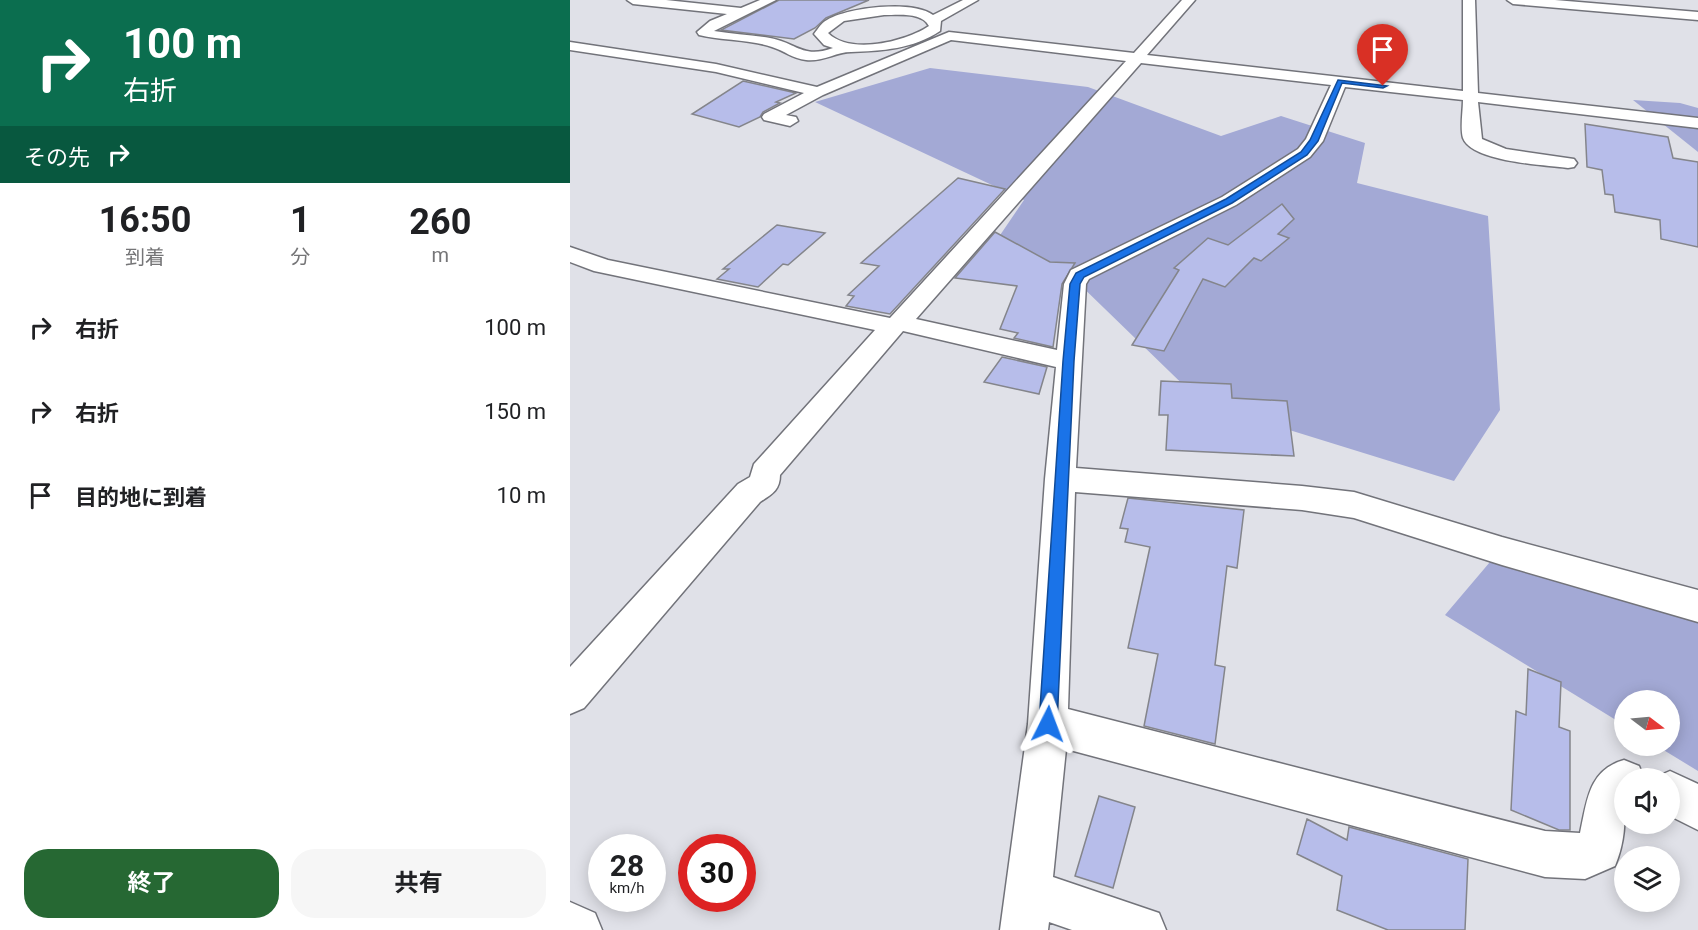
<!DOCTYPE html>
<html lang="ja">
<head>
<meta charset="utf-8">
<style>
	:root { --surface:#fff; --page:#f6f6f6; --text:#202124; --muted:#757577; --accent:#266833 }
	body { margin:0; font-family:Roboto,"Noto Sans JP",sans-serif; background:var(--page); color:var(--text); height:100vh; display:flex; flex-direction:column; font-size:22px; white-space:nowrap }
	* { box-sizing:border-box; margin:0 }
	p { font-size:20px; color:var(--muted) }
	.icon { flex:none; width:33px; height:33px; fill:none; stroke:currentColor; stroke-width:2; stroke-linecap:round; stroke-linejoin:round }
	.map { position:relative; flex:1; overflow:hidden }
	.sheet { display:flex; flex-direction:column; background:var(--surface); width:570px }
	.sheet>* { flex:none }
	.hud { background:#0b6e4f; color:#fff; overflow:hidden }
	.needle { width:39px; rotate:106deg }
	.buttons { position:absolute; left:1044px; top:690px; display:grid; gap:12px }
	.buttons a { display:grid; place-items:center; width:66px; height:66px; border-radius:50%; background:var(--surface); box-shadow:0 3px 15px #0003; font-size:30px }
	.speed { position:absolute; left:18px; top:834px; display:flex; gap:12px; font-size:30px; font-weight:700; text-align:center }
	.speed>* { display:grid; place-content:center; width:78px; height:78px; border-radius:50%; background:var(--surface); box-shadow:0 3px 15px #0003; line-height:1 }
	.speed small { font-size:15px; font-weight:400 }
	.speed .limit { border:9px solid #d22; background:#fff; color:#111 }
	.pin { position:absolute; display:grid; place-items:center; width:51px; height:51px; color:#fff; margin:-62px -26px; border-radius:50% 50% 50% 0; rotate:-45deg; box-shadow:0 0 6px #0007 }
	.pin .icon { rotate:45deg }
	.me { position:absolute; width:66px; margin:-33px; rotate:3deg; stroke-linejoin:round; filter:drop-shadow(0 0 4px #0008) }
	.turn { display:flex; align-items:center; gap:21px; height:126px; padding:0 24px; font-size:27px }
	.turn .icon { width:78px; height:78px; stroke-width:2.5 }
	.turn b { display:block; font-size:42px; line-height:51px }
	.then { display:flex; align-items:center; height:57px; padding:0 24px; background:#0003; gap:12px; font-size:22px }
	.eta { display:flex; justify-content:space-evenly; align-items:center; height:102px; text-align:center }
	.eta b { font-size:36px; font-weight:700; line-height:42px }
	.action { display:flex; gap:12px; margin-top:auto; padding:12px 24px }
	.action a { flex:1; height:69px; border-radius:24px; background:var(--accent); color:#fff; font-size:24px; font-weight:700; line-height:69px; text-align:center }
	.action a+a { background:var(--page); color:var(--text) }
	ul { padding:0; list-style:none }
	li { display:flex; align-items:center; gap:18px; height:84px; padding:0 24px }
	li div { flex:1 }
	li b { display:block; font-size:22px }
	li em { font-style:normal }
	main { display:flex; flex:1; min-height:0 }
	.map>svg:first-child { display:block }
	.forest { fill:#a3a9d5 }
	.building { fill:#b7bdea; stroke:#84858b; stroke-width:1.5 }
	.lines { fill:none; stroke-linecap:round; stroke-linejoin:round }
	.street-casing { stroke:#72737a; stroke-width:3 }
	.street { fill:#fff; fill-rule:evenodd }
	.route { fill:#1a73e8; stroke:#114b97; stroke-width:1.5 }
</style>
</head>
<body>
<main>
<section class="sheet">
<div class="hud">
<div class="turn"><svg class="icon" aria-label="right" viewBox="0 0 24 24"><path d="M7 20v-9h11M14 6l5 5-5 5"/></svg><div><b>100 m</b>右折</div></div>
<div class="then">その先<svg class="icon" aria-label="right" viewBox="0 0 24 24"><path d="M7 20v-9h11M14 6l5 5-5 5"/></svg></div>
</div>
<div class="eta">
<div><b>16:50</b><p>到着</p></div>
<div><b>1</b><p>分</p></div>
<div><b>260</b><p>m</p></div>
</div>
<ul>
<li><svg class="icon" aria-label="right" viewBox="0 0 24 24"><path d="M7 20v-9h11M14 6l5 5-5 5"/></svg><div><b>右折</b></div><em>100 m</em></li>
<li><svg class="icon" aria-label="right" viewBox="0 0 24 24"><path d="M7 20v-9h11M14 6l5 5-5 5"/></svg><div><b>右折</b></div><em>150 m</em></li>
<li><svg class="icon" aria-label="arrive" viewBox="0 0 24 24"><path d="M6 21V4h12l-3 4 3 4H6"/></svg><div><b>目的地に到着</b></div><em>10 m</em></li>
</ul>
<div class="action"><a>終了</a><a>共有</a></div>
</section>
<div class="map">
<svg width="1128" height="930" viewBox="0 0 1128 930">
	<rect width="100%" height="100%" fill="#e0e1e8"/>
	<!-- forest -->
	<path class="forest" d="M 360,68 L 518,87 L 651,136 L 711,116 L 795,143 L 787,183 L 918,216 L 930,410 L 884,481 L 632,403 L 502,277 L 403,275 L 454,200 L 245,102 Z
		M 1063,100 L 1110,103 L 1128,108 L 1128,152 Z
		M 931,549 L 1128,615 L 1128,771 L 1087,746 L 1100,746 L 1100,700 L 1054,700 L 1054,725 L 875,615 Z"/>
	<!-- building -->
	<path class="building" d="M 209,0 L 299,0 L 256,18 L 245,28 L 224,39 L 151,30 Z
		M 173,81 L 226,93 L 206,102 L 210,103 L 193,112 L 190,117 L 169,127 L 122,114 Z
		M 1015,124 L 1098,137 L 1103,158 L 1128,162 L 1128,247 L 1091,239 L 1090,220 L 1045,212 L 1043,195 L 1035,194 L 1032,170 L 1017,167 Z
		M 388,178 L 435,189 L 320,314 L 276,306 L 284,296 L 278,295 L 309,266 L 291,263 Z
		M 712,204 L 724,219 L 708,234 L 719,238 L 691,261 L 684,258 L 655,287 L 633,279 L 594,351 L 562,345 L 609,270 L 604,268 L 638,238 L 658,245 Z
		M 207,225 L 255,233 L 218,265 L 213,264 L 188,287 L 147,279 L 159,269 L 153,269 Z
		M 425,232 L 480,262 L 505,263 L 492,284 L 483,347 L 444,338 L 448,333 L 430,329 L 447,286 L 385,278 Z
		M 432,357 L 477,367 L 469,394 L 414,382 Z
		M 591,381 L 661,384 L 662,398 L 717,401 L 724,456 L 596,450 L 598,415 L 589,415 Z
		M 558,498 L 674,510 L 667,568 L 657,566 L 645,665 L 655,667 L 645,744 L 574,726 L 588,654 L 558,648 L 580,547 L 555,542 L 558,529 L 550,528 Z
		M 958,669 L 991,682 L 989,727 L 1000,731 L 1000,830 L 989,830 L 941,810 L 946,711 L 956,715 Z
		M 529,796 L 565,807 L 543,888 L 505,876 Z
		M 737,819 L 777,840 L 779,827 L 898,859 L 895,930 L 818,930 L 767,910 L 772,876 L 727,854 Z"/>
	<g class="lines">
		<defs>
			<path id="street" d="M 57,0 L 96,0 L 171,8 L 190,0 L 206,0 L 144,31 C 163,34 182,35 200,38 C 227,43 232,59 263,48 L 254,45 L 244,34 C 248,29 251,23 257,20 C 278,7 343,0 363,15 L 393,0 L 408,0 L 371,21 L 370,31 C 343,49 312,51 281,52 C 266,52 253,62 236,60 C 223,59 215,51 202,47 C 179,39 153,41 129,35 L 127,32 L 140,21 L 157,14 L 63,4 ZM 314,15 C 329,15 352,12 359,26 C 335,42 280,55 258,33 L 274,21 Z
				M 612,0 L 625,0 L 577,55 L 893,91 L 893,0 L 905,0 L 908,93 L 1128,118 L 1128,128 L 908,102 L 912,139 L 936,149 L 1004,159 L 1007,163 L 1004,167 L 998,168 C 975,165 902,162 893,138 C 890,128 893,111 893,100 L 775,87 L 753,141 L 740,157 L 666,205 L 519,279 L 516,284 L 506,468 L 732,486 L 784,492 L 932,537 L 1128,590 L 1128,622 L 932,565 L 784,518 L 732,510 L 505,492 L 498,709 L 975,831 L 1010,833 C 1017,802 1018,770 1054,760 L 1069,766 L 1074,778 L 1054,778 C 1054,812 1058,835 1045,866 L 1015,879 L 975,877 L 496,749 L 483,877 L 589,913 L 596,930 L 502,930 L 479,922 L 478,930 L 430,930 L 458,724 L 475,479 L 486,367 L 333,331 L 210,475 C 210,490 202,494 190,502 L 14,708 L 0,714 L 0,667 L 168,484 L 180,477 L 184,464 L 305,330 L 24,271 L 0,262 L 0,247 L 38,260 L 320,318 L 556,61 L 381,40 L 253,95 L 216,115 L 226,117 L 228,121 L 220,126 L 194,120 L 192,117 L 194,114 L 234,93 L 146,72 L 0,50 L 0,42 L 146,64 L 247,87 L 379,32 L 564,53 ZM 571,63 L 761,85 L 736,139 L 728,149 L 652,197 L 501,270 L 494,284 L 487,350 L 346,319 Z
				M 937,0 L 985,0 L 1128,12 L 1128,20 L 943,4 Z
				M 1100,771 L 1128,784 L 1128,830 L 1100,816 L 1100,778 L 1084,778 Z
				M 0,902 L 25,913 L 32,930 L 0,930 Z"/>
		</defs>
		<!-- street casing -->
		<use href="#street" class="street-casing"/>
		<!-- street -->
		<use href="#street" class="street"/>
	</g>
	<!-- route -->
	<path class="route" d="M 768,80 L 817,86 L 813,88 L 772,83 L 748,141 L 737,155 L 662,203 L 514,277 L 510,284 L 504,361 L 487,724 L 484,730 L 478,733 L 471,730 L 469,724 L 493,361 L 500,284 L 506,273 L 656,199 L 731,152 L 740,140 Z"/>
</svg>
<div class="buttons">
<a><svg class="needle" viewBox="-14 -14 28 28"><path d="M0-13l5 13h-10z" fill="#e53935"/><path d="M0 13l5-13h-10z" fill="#757577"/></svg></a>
<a><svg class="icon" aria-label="sound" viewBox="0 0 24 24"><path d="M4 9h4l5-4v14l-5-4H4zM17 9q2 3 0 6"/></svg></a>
<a><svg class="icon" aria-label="layers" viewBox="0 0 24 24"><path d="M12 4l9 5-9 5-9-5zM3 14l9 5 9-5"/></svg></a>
</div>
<div class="speed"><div>28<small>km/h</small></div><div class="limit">30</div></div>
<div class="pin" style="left:813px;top:86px;background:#d93025"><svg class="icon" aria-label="arrive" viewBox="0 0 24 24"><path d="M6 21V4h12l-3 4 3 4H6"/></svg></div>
<svg class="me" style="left:478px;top:724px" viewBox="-20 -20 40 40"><path d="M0-17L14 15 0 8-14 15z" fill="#1a73e8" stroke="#fff" stroke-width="4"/></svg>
</div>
</main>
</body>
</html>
